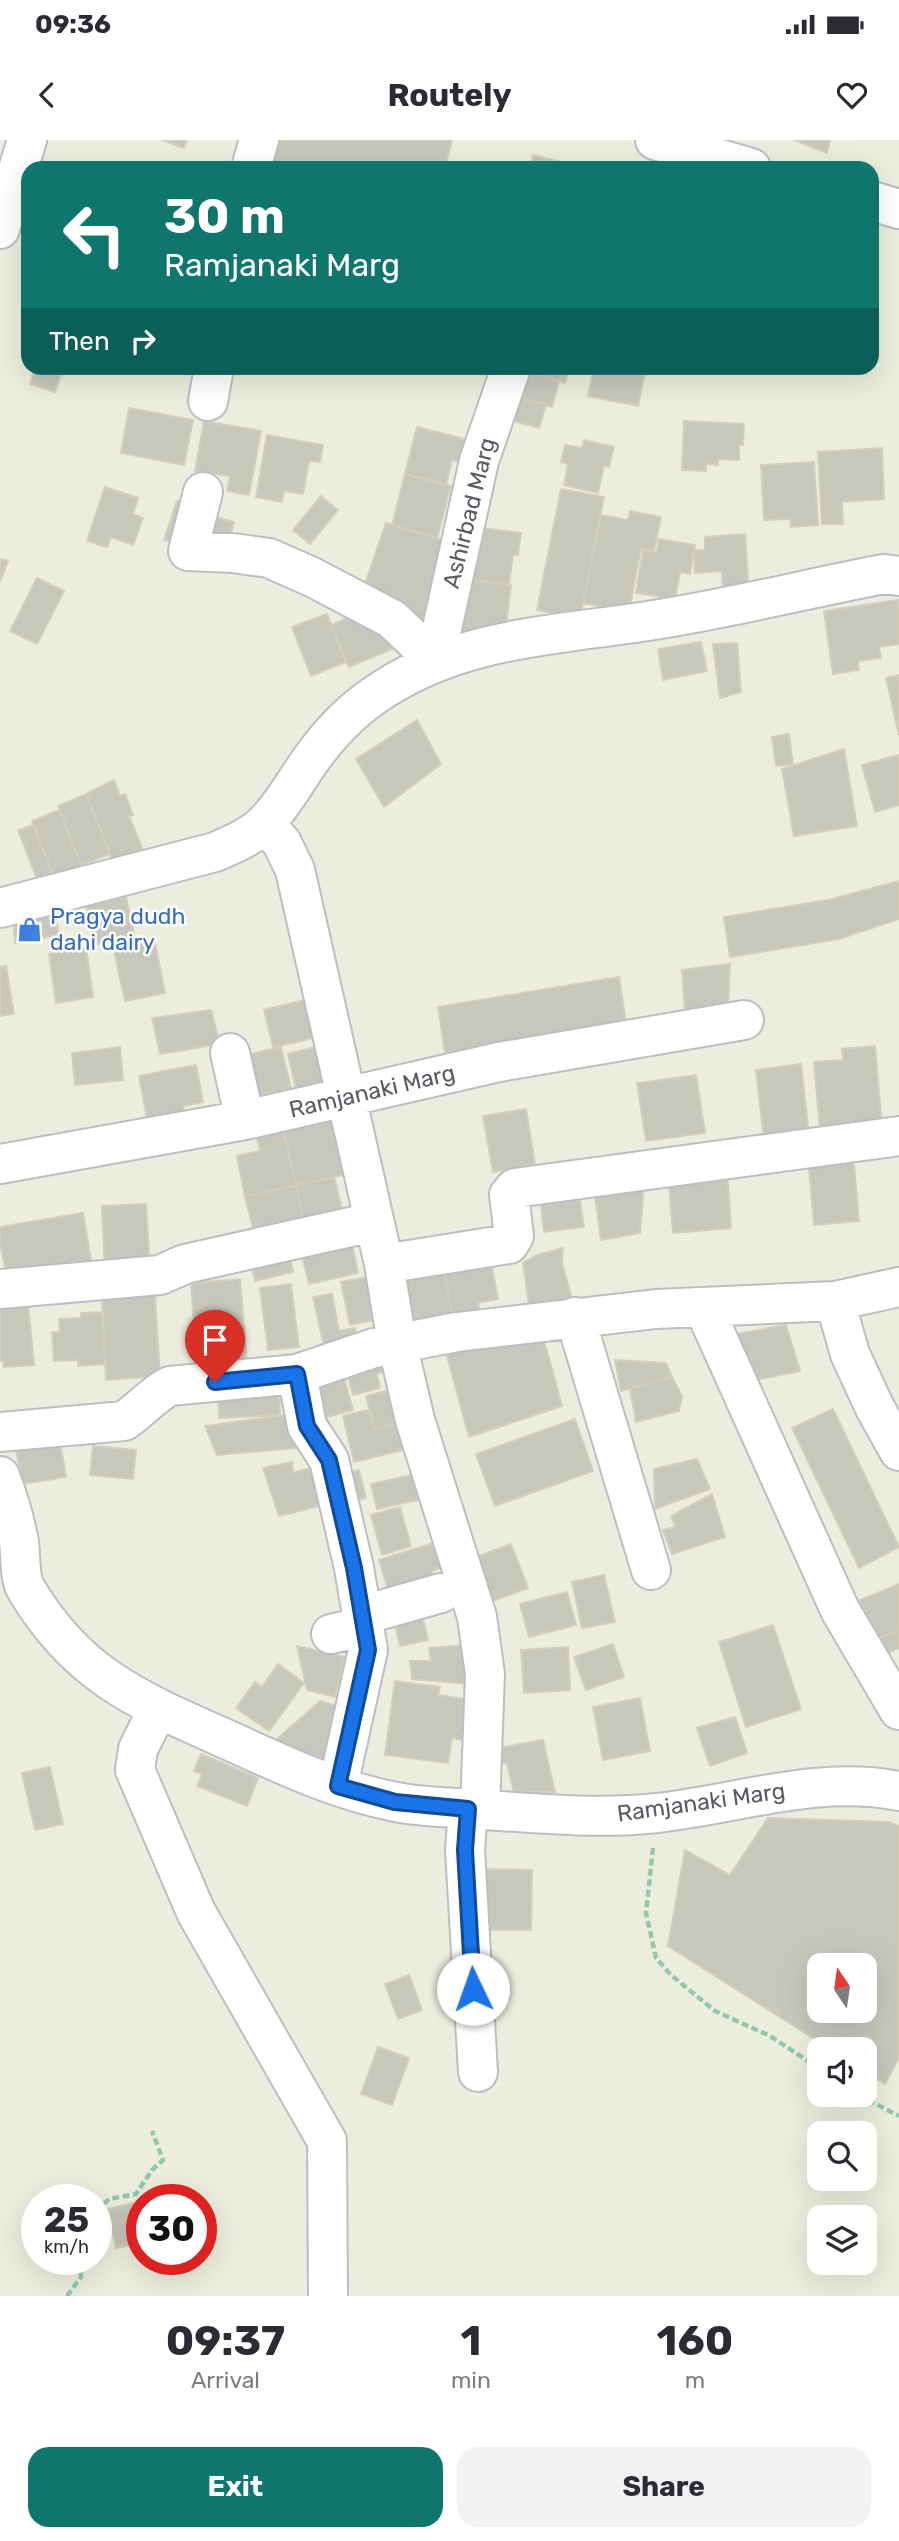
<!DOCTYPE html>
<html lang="en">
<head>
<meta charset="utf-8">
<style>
	:root { --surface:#fff; --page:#f2f2f3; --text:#2b2b33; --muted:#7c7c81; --accent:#0f766e }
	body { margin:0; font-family:Rubik,sans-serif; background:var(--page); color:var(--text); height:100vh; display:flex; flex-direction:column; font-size:26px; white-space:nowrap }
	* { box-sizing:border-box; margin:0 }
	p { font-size:23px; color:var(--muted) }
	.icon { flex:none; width:38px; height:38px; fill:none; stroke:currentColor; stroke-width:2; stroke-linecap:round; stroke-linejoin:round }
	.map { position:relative; height:2156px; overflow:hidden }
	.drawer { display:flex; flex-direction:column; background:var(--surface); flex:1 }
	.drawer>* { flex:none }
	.banner { position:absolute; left:21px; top:21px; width:858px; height:214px; border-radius:21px; box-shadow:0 7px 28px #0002; background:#0f766e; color:#fff; overflow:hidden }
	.needle { width:46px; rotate:347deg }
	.fabs { position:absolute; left:807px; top:1813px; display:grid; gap:14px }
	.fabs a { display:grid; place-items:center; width:70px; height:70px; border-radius:14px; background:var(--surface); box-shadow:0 7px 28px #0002; font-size:35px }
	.speed { position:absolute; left:21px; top:2044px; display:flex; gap:14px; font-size:35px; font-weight:700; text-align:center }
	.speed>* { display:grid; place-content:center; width:91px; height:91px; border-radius:50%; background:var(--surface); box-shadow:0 7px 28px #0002; line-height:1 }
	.speed small { font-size:18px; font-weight:400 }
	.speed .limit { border:10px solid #d22; background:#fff; color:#111 }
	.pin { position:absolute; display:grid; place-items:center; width:60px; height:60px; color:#fff; margin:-72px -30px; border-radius:50% 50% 50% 0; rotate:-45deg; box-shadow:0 0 7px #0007 }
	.pin .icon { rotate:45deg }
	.me { position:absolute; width:77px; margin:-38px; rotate:357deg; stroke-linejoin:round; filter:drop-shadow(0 0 5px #0008) }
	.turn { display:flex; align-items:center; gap:24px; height:147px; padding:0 28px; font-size:32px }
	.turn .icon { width:91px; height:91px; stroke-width:2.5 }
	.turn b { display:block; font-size:49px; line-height:60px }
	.then { display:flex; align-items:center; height:66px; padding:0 28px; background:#0003; gap:14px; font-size:26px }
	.eta { display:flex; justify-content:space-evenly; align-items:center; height:119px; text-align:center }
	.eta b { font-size:42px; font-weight:700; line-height:49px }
	.button { display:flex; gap:14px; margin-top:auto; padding:14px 28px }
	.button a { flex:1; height:80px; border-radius:21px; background:var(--accent); color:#fff; font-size:28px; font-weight:700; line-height:80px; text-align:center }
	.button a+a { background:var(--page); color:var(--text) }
	.status { display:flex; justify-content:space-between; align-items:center; height:49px; padding:0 35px; background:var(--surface); direction:ltr }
	.status svg { height:19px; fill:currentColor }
	header { display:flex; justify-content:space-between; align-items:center; height:91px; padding:0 28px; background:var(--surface); font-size:32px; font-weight:700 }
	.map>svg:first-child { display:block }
	.building { fill:#c8c7bc; stroke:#d2d0bd; stroke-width:2; fill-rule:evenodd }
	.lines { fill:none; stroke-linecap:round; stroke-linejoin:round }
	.minor-casing { stroke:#bcbec5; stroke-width:42 }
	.path { stroke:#92c8ac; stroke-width:4.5; stroke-dasharray:7 3.5; stroke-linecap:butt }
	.minor { stroke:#fff; stroke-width:38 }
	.route-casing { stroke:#114b97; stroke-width:18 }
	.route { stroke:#1a73e8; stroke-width:12 }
	.labels { text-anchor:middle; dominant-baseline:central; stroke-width:5; stroke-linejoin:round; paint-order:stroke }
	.street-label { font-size:23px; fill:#585b62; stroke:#fff }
	.shop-label { font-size:23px; fill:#366cbe; stroke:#fff; text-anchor:start }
</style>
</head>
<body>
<div class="status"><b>09:36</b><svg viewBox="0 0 49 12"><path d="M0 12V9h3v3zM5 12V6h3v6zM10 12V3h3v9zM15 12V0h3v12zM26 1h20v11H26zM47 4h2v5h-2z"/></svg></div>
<header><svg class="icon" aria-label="back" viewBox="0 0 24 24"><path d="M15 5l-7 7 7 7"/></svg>Routely<svg class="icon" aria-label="heart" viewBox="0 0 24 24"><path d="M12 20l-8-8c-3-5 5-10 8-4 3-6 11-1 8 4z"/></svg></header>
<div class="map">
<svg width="899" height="2156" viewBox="0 0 899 2156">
	<rect width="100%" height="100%" fill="#ededdf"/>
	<!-- building -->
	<path class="building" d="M 162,0 L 187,0 L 184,8 Z
		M 276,0 L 452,0 L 445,28 L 268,28 Z
		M 794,0 L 830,0 L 827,13 Z
		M 533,15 L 581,27 L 581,28 L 531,28 Z
		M 35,228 L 63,228 L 55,252 L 30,244 Z
		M 518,228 L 569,228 L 565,243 Z
		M 518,228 L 559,241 L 552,267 L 509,255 Z
		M 594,228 L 646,228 L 638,266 L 588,256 Z
		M 509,255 L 546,265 L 539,288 L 502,278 Z
		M 129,268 L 193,280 L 184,325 L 121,313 Z
		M 204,281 L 261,291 L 249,355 L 227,351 L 230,336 L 195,331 Z
		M 684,281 L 744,284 L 743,305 L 739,305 L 739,320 L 718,319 L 718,325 L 706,324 L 706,331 L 682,330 Z
		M 417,287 L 469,300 L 464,323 L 452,320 L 446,345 L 405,334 Z
		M 267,295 L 323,305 L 320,322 L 309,321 L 303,354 L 284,351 L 282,362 L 256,357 Z
		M 584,300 L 614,307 L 609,327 L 604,326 L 598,353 L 564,345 L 568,324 L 561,322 L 565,305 L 582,308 Z
		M 882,308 L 884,359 L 842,362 L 843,384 L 822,384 L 818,312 Z
		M 814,322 L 818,385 L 791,387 L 790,379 L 764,380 L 761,325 Z
		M 405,334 L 451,346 L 437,398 L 392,385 Z
		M 105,347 L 138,358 L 133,374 L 143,378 L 133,405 L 111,397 L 107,407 L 87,401 Z
		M 561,349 L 604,357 L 580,479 L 537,470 Z
		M 321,356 L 338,370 L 310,404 L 293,390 Z
		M 177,361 L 190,365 L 178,404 L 164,400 Z
		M 630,371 L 661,377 L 654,411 L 641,408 L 629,472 L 583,463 L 601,375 L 628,380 Z
		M 208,375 L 234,382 L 226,409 L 200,401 Z
		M 386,383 L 453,403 L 430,488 L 361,456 Z
		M 478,387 L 521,393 L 518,415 L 513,414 L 509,445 L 471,440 Z
		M 745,394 L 749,454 L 723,455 L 722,431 L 695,433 L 694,410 L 705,410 L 705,397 Z
		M 659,399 L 695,405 L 690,434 L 680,432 L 675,459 L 636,453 L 643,410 L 657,412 Z
		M 0,419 L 8,421 L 0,442 Z
		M 37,438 L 64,451 L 37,504 L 10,491 Z
		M 466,439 L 511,445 L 506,487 L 491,485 L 489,498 L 454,493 Z
		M 898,460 L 899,504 L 879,507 L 881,518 L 858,521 L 859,530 L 833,534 L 824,471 Z
		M 327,474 L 346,522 L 311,536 L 292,487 Z
		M 357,474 L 402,505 L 349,527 L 331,485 Z
		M 701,502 L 707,531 L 663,540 L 658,509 Z
		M 737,503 L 741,552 L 720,558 L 713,504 Z
		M 899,535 L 899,595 L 886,538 Z
		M 417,580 L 441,624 L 384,667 L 356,619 Z
		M 789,594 L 793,624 L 776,626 L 772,597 Z
		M 844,609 L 857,686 L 794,696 L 782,629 Z
		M 899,615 L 899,665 L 875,672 L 862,625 Z
		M 114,640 L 120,656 L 125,654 L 133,675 L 129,676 L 145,715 L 112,720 L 86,654 Z
		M 86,654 L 110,714 L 81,725 L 58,666 Z
		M 59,670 L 82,728 L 55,739 L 32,681 Z
		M 33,685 L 52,733 L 37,739 L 18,690 Z
		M 899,741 L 899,779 L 839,799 L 730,817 L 724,777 L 828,760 Z
		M 126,757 L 135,797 L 95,805 L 86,765 Z
		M 55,773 L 59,795 L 15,803 L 13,779 Z
		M 155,802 L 165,853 L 125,861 L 114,811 Z
		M 86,808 L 93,857 L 56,863 L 49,814 Z
		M 730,824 L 728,870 L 685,874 L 682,830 Z
		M 6,826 L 14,874 L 0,876 L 0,827 Z
		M 619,837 L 626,883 L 445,913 L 438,867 Z
		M 305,860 L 314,898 L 273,907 L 264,870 Z
		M 211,870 L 220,904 L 160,914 L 152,878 Z
		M 319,906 L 327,947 L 297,954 L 288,914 Z
		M 875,906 L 882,986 L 820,992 L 814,922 L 843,920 L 842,909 Z
		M 120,907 L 123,940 L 75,945 L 72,913 Z
		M 281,907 L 291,948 L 244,959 L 234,918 Z
		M 801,924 L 809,994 L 764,999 L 756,930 Z
		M 196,925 L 203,962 L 183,966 L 186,982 L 149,989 L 139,936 Z
		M 696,935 L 705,993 L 646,1001 L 637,943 Z
		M 526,969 L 535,1024 L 493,1032 L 483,976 Z
		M 310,977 L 312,986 L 332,981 L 343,1035 L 296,1045 L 282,983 Z
		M 282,986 L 296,1045 L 245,1057 L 237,1016 L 260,1011 L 256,992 Z
		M 853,1013 L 859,1081 L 814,1085 L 808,1017 Z
		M 727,1028 L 731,1088 L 673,1093 L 668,1033 Z
		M 334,1037 L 342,1069 L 303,1078 L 296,1045 Z
		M 644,1044 L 640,1093 L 601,1100 L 594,1049 Z
		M 296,1045 L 303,1078 L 253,1088 L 245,1057 Z
		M 580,1060 L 584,1087 L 544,1092 L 541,1065 Z
		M 146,1064 L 150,1130 L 105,1131 L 102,1066 Z
		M 83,1073 L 93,1131 L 8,1140 L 0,1104 L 0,1087 Z
		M 351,1098 L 358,1133 L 309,1144 L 301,1112 Z
		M 563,1108 L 562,1123 L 572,1158 L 529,1164 L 523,1123 L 537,1115 Z
		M 289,1111 L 293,1132 L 255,1141 L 250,1120 Z
		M 490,1116 L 498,1159 L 478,1163 L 480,1172 L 452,1177 L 443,1125 Z
		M 443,1125 L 452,1177 L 413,1187 L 403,1132 Z
		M 378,1135 L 387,1177 L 350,1185 L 341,1142 Z
		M 240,1139 L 248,1234 L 198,1238 L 191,1143 Z
		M 291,1144 L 299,1207 L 268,1210 L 260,1148 Z
		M 332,1154 L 339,1191 L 355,1188 L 359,1208 L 326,1215 L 313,1157 Z
		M 155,1156 L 160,1236 L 106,1240 L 102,1159 Z
		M 28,1163 L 34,1225 L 4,1227 L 3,1221 L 0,1221 L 0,1166 Z
		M 102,1172 L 105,1224 L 78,1226 L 78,1220 L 54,1221 L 52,1192 L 60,1192 L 59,1179 L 81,1178 L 81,1173 Z
		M 786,1185 L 800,1231 L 746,1242 L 731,1195 Z
		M 541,1189 L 562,1266 L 469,1297 L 443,1201 Z
		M 380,1211 L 385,1231 L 377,1234 L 380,1248 L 353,1255 L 346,1228 Z
		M 615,1220 L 666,1223 L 672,1237 L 621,1251 Z
		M 342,1229 L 353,1270 L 312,1281 L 302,1240 Z
		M 672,1237 L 682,1256 L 679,1271 L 636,1282 L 630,1249 Z
		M 401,1247 L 410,1280 L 374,1289 L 366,1256 Z
		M 279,1249 L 280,1275 L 219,1278 L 218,1252 Z
		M 833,1269 L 899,1407 L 859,1428 L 792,1288 Z
		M 369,1270 L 374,1289 L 400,1283 L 407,1309 L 354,1322 L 343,1276 Z
		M 293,1274 L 307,1307 L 217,1315 L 205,1286 Z
		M 575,1279 L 593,1331 L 495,1366 L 476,1314 Z
		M 60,1301 L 66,1337 L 22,1344 L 16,1309 Z
		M 93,1306 L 136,1310 L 133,1339 L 90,1335 Z
		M 697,1319 L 710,1349 L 655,1369 L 654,1329 Z
		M 292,1322 L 293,1333 L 323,1324 L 335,1362 L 279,1376 L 263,1328 Z
		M 359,1330 L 366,1358 L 344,1363 L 338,1335 Z
		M 413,1335 L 418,1360 L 377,1369 L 371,1344 Z
		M 712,1354 L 725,1397 L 672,1414 L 663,1390 L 675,1387 L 671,1376 Z
		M 400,1367 L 411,1406 L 382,1415 L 371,1375 Z
		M 437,1402 L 444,1427 L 432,1431 L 435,1443 L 390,1456 L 379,1420 Z
		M 511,1404 L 528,1448 L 488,1463 L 471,1419 Z
		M 604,1435 L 615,1482 L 582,1488 L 572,1442 Z
		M 899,1444 L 899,1490 L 876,1499 L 860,1460 Z
		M 567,1452 L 576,1485 L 529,1497 L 520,1464 Z
		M 420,1466 L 428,1500 L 400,1506 L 392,1472 Z
		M 773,1485 L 801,1569 L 746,1587 L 719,1502 Z
		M 899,1490 L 899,1508 L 886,1514 L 879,1498 Z
		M 613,1504 L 624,1537 L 586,1550 L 574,1517 Z
		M 468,1505 L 470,1544 L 412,1539 L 410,1521 L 431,1521 L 429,1508 Z
		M 297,1506 L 345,1517 L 335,1557 L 307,1550 Z
		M 568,1507 L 570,1550 L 524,1553 L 521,1510 Z
		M 278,1524 L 304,1543 L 269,1591 L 236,1568 L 255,1542 L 262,1547 Z
		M 395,1541 L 440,1547 L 438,1555 L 473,1560 L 467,1601 L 452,1598 L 448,1623 L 385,1615 Z
		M 640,1558 L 650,1611 L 603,1620 L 593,1567 Z
		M 320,1561 L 342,1567 L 329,1620 L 270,1605 Z
		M 735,1577 L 747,1613 L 710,1626 L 697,1588 Z
		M 543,1600 L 555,1652 L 514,1652 L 507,1623 L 495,1624 L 492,1609 Z
		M 201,1614 L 258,1638 L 247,1666 L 197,1646 L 202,1634 L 194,1631 Z
		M 50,1627 L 63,1684 L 35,1690 L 22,1633 Z
		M 768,1678 L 889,1682 L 899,1686 L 899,1918 L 885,1944 L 864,1931 L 864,1909 L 830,1909 L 668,1806 L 685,1710 L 730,1735 ZM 819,1825 L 864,1825 L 864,1871 L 819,1871 Z
		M 483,1729 L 532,1730 L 531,1790 L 483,1790 Z
		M 409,1835 L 422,1870 L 398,1879 L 385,1844 Z
		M 378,1907 L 409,1918 L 392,1965 L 361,1954 Z
		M 133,2063 L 142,2102 L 116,2108 L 107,2069 Z"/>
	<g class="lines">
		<defs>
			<path id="minor" d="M 655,0 L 751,28
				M 251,28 L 259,0
				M 872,61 L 899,69
				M 0,89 L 27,0
				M 208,261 L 214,228
				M 203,352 L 188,411 L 233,413 L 269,418 L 312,437 L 392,479 L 435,520
				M 435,520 L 479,321 L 511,228
				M 265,683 L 282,703 L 295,730 L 384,1124 L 397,1203 L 415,1280 L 477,1477 L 485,1534 L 480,1669
				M 0,768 L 215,712 C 233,704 251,697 265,683 C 285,663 298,636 315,614 C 334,588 357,566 384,549 C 468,495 565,495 660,479 C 735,467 810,448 884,434 L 899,436
				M 230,913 L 245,980
				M 0,1024 L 245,980 L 499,922 L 744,880
				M 384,1124 L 509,1104 L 514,1096 L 509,1055 L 515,1048 L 899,996
				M 0,1149 L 160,1135 L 185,1124 L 373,1082
				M 835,1161 L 850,1214 L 875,1268 L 899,1311
				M 704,1168 L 840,1470 L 899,1570
				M 575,1177 L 651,1430
				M 297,1234 L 307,1286 L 329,1320 L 354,1428 L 368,1510 L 338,1646
				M 0,1292 L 124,1281 C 141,1270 152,1255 170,1246 L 297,1234 L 374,1208 L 457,1192 L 656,1169 L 835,1161 L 899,1147
				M 0,1336 C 8,1357 15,1380 19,1402 C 21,1416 19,1437 26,1449 C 75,1532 133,1558 217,1595 C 275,1621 333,1650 396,1662 C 426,1668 456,1667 486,1670 C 543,1674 600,1679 657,1673 C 738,1664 817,1635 899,1651
				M 363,1475 L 441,1453
				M 331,1494 L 365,1486
				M 158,1569 L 138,1609 L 135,1630 L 196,1772 L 327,2001 L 328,2156
				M 468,1669 L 465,1710 L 478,1932"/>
		</defs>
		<!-- minor casing -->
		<use href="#minor" class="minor-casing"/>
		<!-- path -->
		<path class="path" d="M 653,1708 L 646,1773 L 656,1818 L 671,1835 L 715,1871 L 770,1896 L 819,1928
			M 859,1955 L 899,1976
			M 96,2071 L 109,2059 L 136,2054 L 152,2030 L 163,2020 L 152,1991
			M 67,2156 L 81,2137 L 80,2119"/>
		<!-- minor -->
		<use href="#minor" class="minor"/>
	</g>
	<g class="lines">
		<defs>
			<path id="route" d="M 215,1242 L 297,1234 L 307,1286 L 329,1320 L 354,1428 L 368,1510 L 338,1646 L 395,1662 L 468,1669 L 465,1710 L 473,1849"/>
		</defs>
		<!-- route casing -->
		<use href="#route" class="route-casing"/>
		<!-- route -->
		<use href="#route" class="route"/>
	</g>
	<!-- icons -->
	<defs>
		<symbol id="shop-bare" viewBox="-9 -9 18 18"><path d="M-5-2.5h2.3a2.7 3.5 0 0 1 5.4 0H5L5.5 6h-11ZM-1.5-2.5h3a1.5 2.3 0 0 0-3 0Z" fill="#3f7fe0" stroke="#fff" stroke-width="2.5" paint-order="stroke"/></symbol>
	</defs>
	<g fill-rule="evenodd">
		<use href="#shop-bare" x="12" y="772" width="35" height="35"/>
	</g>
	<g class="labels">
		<!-- street labels -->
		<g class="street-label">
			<text transform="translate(469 373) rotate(-76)">Ashirbad Marg</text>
			<text transform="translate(372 951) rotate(-13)">Ramjanaki Marg</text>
			<text transform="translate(701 1662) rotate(-8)">Ramjanaki Marg</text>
		</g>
		<!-- shop labels -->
		<g class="shop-label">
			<text x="50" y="776">Pragya dudh<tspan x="50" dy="26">dahi dairy</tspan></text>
		</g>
	</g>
</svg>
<div class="fabs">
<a><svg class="needle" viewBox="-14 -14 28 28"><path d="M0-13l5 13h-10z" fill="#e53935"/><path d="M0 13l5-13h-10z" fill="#7c7c81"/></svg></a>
<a><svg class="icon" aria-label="sound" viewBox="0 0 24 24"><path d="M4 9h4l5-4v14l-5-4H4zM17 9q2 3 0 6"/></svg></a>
<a><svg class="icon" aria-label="search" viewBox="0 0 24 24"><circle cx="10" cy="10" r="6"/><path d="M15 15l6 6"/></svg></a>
<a><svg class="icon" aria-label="layers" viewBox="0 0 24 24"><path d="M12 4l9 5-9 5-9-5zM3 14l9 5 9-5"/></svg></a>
</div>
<div class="speed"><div>25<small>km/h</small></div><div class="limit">30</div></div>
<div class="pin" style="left:215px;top:1242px;background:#d93025"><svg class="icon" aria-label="arrive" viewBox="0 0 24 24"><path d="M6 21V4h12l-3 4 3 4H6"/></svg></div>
<svg class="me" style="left:473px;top:1849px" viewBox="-20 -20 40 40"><circle r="19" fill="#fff"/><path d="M0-13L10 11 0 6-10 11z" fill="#1a73e8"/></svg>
<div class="banner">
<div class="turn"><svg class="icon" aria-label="left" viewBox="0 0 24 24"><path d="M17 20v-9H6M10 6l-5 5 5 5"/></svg><div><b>30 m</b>Ramjanaki Marg</div></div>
<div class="then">Then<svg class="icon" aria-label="right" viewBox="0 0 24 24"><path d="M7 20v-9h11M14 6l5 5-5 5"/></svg></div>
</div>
</div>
<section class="drawer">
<div class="eta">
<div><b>09:37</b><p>Arrival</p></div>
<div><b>1</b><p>min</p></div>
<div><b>160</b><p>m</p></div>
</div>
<div class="button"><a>Exit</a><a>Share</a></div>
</section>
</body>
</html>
